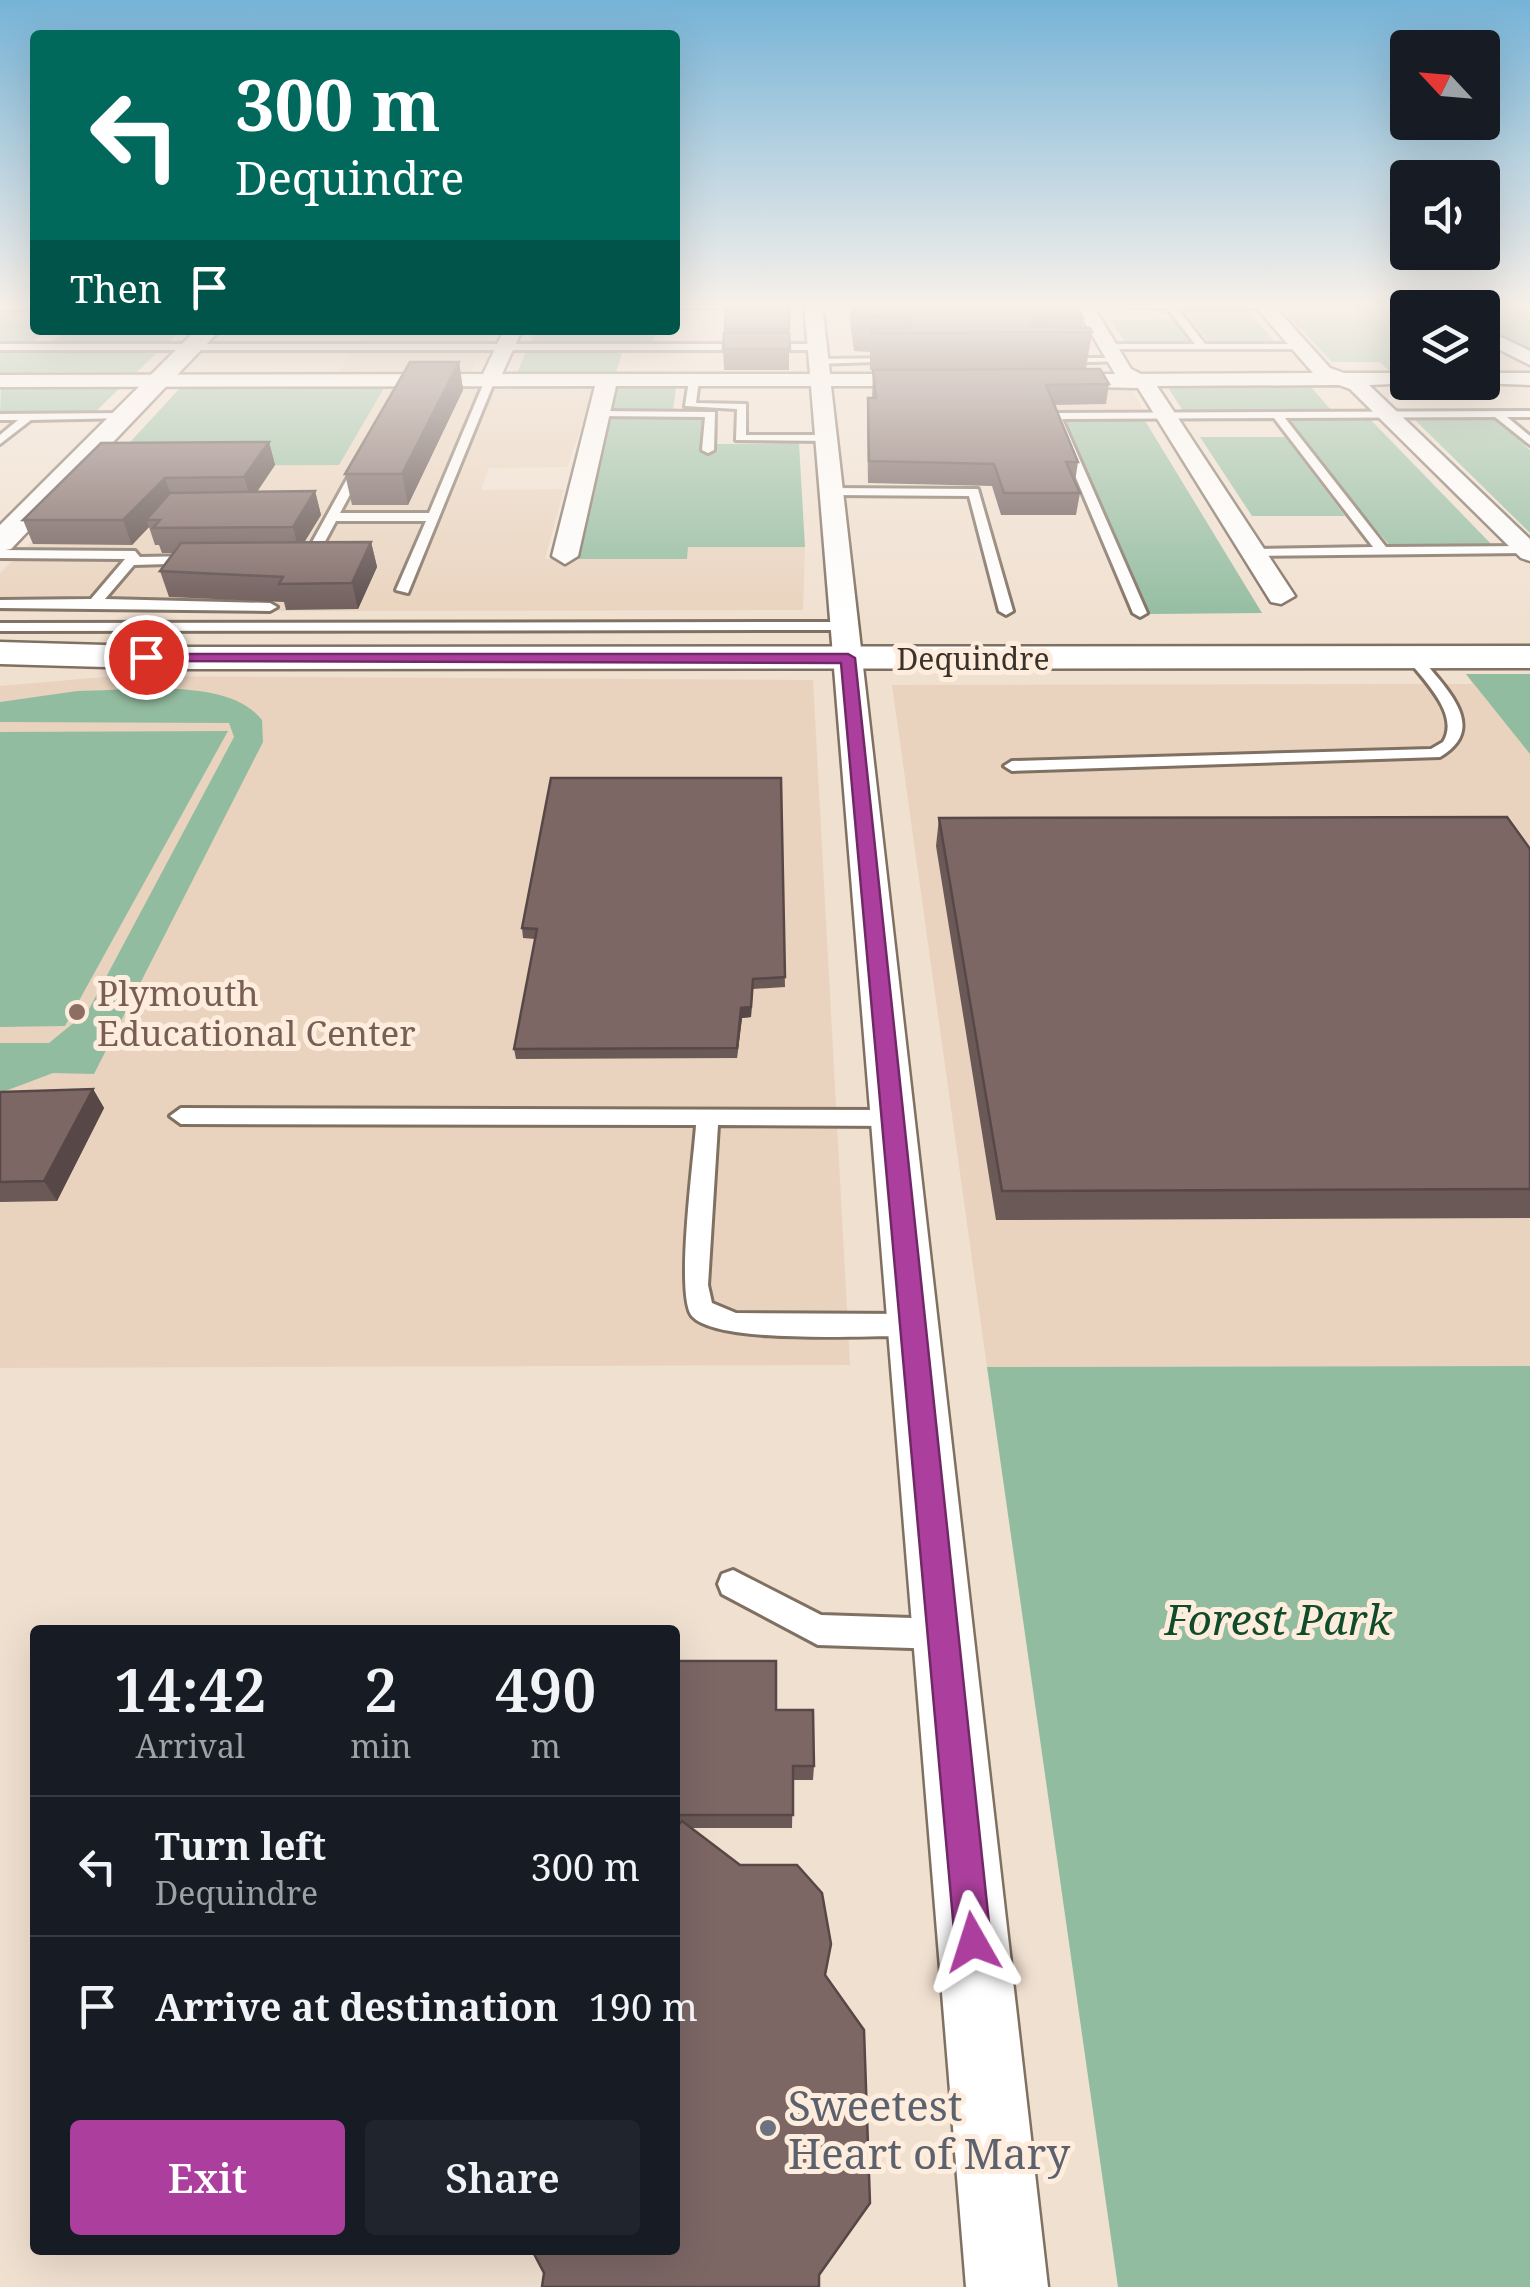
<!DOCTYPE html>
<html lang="en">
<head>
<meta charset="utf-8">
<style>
	:root { --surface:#171b24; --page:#20242c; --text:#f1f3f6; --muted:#9ea1a6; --line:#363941; --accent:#ac3f9d }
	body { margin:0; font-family:"Noto Serif",serif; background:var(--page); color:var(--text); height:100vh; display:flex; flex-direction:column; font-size:38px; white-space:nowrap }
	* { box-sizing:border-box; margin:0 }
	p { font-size:32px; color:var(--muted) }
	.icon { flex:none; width:55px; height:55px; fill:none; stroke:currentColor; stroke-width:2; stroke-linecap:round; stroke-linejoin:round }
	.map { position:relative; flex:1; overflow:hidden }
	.drawer { position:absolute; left:30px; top:1625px; width:650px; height:630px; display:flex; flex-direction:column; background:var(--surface); border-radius:10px; box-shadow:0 10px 40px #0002 }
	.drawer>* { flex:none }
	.guide { position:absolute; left:30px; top:30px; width:650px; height:305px; border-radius:10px; box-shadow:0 10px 40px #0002; background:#00695c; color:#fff; overflow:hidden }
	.needle { width:65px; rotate:296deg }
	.fabs { position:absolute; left:1390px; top:30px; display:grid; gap:20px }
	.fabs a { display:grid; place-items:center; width:110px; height:110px; border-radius:10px; background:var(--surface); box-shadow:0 10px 40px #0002; font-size:50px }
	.pin { position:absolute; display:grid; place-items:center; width:85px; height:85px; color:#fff; margin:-42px; border:5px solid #fff; border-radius:50%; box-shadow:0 2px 10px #0007 }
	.me { position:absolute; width:110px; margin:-55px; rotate:354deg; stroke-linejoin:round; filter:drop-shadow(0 0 8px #0008) }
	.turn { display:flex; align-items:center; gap:35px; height:210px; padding:0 40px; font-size:45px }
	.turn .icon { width:130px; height:130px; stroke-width:2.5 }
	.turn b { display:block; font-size:70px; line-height:85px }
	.then { display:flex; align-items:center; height:95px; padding:0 40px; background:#0003; gap:20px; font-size:38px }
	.eta { display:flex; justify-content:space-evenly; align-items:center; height:170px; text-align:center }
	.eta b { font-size:60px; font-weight:600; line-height:70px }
	.primary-button { display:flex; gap:20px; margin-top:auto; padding:20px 40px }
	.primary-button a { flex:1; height:115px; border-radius:10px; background:var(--accent); color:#fff; font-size:40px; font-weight:600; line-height:115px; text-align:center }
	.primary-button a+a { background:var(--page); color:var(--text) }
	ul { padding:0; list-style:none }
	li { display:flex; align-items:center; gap:30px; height:140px; padding:0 40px; border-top:2px solid var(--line) }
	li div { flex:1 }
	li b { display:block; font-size:38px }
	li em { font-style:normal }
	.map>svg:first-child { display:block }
	.built { fill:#e9d3be }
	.green { fill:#92bca0 }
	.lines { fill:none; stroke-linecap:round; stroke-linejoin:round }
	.service-casing { stroke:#7f7062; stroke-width:6 }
	.minor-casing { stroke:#7f7062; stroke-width:5 }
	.tertiary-casing { stroke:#7f7062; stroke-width:5 }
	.secondary-casing { stroke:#7f7062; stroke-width:5 }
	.service { fill:#fff; fill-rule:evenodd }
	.minor { fill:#fff; fill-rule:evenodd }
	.tertiary { fill:#fff; fill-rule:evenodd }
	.secondary { fill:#fff; fill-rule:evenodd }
	.wall { fill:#6b5957 }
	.shaded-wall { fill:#574847 }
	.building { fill:#7c6765; stroke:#574847; stroke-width:2.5 }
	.route { fill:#ac3f9d; stroke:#702966; stroke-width:2.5 }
	.education-dot { fill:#8d6e63; stroke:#feeddd; stroke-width:4 }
	.worship-dot { fill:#6b7280; stroke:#feeddd; stroke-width:4 }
	.labels { text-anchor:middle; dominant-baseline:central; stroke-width:10; stroke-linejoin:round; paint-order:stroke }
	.far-street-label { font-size:30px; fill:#39332c; stroke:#feeddd }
	.education-label { font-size:35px; fill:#785e54; stroke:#feeddd; text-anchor:start }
	.near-park-label { font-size:42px; font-style:italic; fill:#104c2c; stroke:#feeddd }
	.near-worship-label { font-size:42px; fill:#5b616d; stroke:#feeddd; text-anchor:start }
</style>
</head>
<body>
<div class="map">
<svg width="1530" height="2287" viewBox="0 0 1530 2287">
	<rect width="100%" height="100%" fill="#f0e0d0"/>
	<!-- built -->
	<path class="built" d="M 368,330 L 492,330 L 470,374 L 337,374 Z
		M 387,383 L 597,383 L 567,467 L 489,468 L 481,490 L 564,489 L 545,559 L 686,559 L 688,547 L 805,547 L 803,610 L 0,612 L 0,573 L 108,466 Z
		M 1036,386 L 1130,386 L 1145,413 L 1047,413 Z
		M 1466,674 L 1530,674 L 1530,1366 L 987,1367 L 892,685 L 1472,684 Z
		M 115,676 L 813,680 L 850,1365 L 0,1368 L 0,686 Z"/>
	<!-- green -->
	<path class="green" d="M 1276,304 L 1420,304 L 1424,307 L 1408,308 L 1407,372 L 1392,373 L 1379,362 L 1332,362 Z
		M 1454,306 L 1530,306 L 1530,350 L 1483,325 L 1482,308 Z
		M 1181,307 L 1244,307 L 1277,344 L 1210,344 Z
		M 0,308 L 35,308 L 35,330 L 48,330 L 29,345 L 0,345 Z
		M 1177,319 L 1196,344 L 1127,344 L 1110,320 Z
		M 66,330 L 181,330 L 166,345 L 48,345 Z
		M 535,330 L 655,330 L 653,345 L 529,346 Z
		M 0,349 L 161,349 L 137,372 L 0,373 Z
		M 527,349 L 623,349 L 616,373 L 517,373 Z
		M 387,383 L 339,465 L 108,466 L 180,388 Z
		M 1167,386 L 1310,386 L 1332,411 L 1183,411 Z
		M 1,387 L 121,387 L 93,414 L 0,414 Z
		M 614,387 L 676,387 L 673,411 L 718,411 L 717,444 L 799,443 L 805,547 L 688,547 L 687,559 L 574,559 Z
		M 1368,417 L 1494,547 L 1391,547 L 1282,418 Z
		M 1413,418 L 1494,418 L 1530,450 L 1530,533 Z
		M 1144,419 L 1262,613 L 1150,614 L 1065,420 Z
		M 1200,437 L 1285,437 L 1345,516 L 1252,516 Z
		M 1466,674 L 1530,674 L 1530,754 Z
		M 77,691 C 129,691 228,676 262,720 L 263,742 L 94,1074 L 53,1073 L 0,1093 L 0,1043 L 49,1043 L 88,1011 L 234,737 L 229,723 L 0,722 L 0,702 Z
		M 228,731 L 65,1026 L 0,1027 L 0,732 Z
		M 1530,1366 L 1530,2287 L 1118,2287 L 987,1367 Z"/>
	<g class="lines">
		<defs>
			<path id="service" d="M 0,304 L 35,304 L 35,309 L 0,309 Z
				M 675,304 L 885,304 L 885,305 L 675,308 Z
				M 1267,304 L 1263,308 L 1177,308 L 1205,344 L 1300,344 L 1303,349 L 1112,349 L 1109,344 L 1195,344 L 1167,308 L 1059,305 Z
				M 0,344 L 817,344 L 822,347 L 817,350 L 0,350 Z
				M 1061,358 L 1118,358 L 1123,361 L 1058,363 Z
				M 819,359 L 900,358 L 905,361 L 816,364 Z
				M 490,377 L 495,380 L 408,593 L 396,590 L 426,521 L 336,521 L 314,562 L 293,562 L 293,556 L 305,555 L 358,459 L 368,461 L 340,513 L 429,513 L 485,380 Z
				M 694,377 L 699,380 L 696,403 L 746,404 L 746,435 L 826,435 L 831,438 L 826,441 L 736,440 L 737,409 L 685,406 L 689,380 Z
				M 599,411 L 715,412 L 714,450 L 708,453 L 702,450 L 705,417 L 595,416 Z
				M 1530,411 L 1530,417 L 1507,417 L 1530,436 L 1530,445 L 1495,417 L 1285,418 L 1386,547 L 1530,546 L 1530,552 L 1526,553 L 1246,556 L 1246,550 L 1251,549 L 1373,547 L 1274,418 L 1062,419 L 1147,613 L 1140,617 L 1133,613 L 1050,416 L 1055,413 Z
				M 124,413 L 128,418 L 31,420 L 0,444 L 0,435 L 18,420 L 0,420 L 0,414 Z
				M 828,488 L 978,489 L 1013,611 L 1006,615 L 999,611 L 969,496 L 832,495 L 828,494 Z
				M 0,550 L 135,551 L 140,557 L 196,556 L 201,557 L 201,563 L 134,565 L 105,599 L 270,603 L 277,607 L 270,611 L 0,608 L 0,600 L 91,599 L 125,559 L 0,558 Z
				M 0,623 L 845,622 L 852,626 L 845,630 L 0,631 Z
				M 1413,653 L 1418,654 C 1443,686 1491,727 1440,757 L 1012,771 L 1004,766 L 1012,761 L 1431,749 L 1443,742 C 1461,714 1422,679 1406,657 Z
				M 181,1108 L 892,1110 L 903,1118 L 892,1126 L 718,1125 L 708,1285 L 712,1303 L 736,1313 L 911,1314 L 920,1318 L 924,1325 L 920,1332 L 911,1336 C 869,1335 717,1345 692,1316 C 675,1296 694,1158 696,1125 L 181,1124 L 170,1116 Z
				M 733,1570 L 821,1615 L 942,1619 L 953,1623 L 957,1634 L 953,1645 L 942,1649 L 818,1645 L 722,1594 L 718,1584 L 722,1574 Z"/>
			<path id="minor" d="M 804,304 L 822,304 L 830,374 L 931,374 L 941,380 L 931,386 L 831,386 L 1048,2287 L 966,2287 L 811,386 L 616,386 L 578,556 L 565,564 L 552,556 L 595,386 L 0,387 L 0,375 L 483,374 L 504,330 L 522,330 L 502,374 L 810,374 Z
				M 1074,304 L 1092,304 L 1131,369 L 1141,374 L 1313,373 L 1253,304 L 1272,304 L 1330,368 L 1344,373 L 1408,373 L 1408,382 L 1415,383 L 1369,385 L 1530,539 L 1530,561 L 1521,558 L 1350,389 L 1339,385 L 1157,386 L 1295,596 L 1281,604 L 1271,602 L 1138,388 L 1045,386 L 1035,380 L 1045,374 L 1115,374 Z
				M 1428,304 L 1447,304 L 1449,308 L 1431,308 Z
				M 1482,328 L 1530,351 L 1530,365 L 1482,341 Z
				M 1482,373 L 1530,373 L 1530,385 L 1475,383 L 1482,382 Z"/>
			<path id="tertiary" d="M 0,642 L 176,647 L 1530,646 L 1530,668 L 176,669 L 0,664 Z"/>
			<path id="secondary" d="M 196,330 L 220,330 L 11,549 L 0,551 L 0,525 Z"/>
		</defs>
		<!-- service casing -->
		<use href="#service" class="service-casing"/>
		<!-- minor casing -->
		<use href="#minor" class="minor-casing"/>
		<!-- tertiary casing -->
		<use href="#tertiary" class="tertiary-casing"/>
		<!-- secondary casing -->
		<use href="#secondary" class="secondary-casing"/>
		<!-- service -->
		<use href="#service" class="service"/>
		<!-- minor -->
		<use href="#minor" class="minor"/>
		<!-- tertiary -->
		<use href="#tertiary" class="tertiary"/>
		<!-- secondary -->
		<use href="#secondary" class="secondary"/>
	</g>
	<!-- wall -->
	<path class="wall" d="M 726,304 L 789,304 L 789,370 L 724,370 L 723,349 Z
		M 851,304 L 1075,304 L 1083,318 L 1082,328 L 1092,332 L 1086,369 L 1109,384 L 1106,404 L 1054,405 L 1078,462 L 1075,482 L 1080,493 L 1076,515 L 1001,515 L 992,486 L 868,483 L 867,418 L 868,398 L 872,398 L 873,370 L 870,370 L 870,352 L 854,351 L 850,322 Z
		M 459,362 L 463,390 L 408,505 L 352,505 L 345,474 Z
		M 269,442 L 275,465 L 257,492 L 315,491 L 321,515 L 304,542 L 371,542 L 377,567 L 358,609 L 286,610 L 284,602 L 169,597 L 160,571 L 174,553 L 162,553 L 159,545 L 155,545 L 149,527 L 132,545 L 33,544 L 23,520 Z
		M 781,778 L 785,987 L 753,989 L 751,1017 L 742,1018 L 737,1058 L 516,1059 L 514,1049 L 535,939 L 523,938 L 522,928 Z
		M 939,818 L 1530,849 L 1530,1218 L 996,1220 L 936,846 Z
		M 93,1089 L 104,1108 L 57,1201 L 0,1202 L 0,1092 Z
		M 675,1661 L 776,1710 L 814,1766 L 813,1780 L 793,1780 L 792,1828 L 691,1828 L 544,2273 L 675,1828 Z"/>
	<!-- shaded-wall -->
	<path class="shaded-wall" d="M 459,362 L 463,390 L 408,505 L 402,474 Z
		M 269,442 L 275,465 L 251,500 L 244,477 Z
		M 165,478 L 173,501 L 146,520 L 149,527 L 132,545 L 123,520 Z
		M 315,491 L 321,515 L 299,551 L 293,527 Z
		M 371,542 L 377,567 L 358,609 L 352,583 Z
		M 753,979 L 751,1017 L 742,1018 L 737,1058 L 741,1008 Z
		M 93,1089 L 104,1108 L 57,1201 L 44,1181 Z"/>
	<!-- building -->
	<path class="building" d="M 726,304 L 789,304 L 789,329 L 725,329 Z
		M 854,304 L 1075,304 L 1083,318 L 1037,318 L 1030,326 L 1090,328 L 1092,332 L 872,333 L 871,329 L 909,328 L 912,323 L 903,318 L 856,315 Z
		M 724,333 L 789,333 L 790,349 L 723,349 Z
		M 410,362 L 459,362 L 402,474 L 345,474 Z
		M 1100,369 L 1109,384 L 1046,385 L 1078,462 L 1066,462 L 1080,493 L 1004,493 L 994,464 L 869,461 L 868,398 L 876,398 L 873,370 Z
		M 269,442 L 244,477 L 165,478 L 123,520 L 23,520 L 101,443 Z
		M 315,491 L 293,527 L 153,528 L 160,520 L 146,520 L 170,493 Z
		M 371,542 L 352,583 L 279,584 L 283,577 L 160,571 L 181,543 Z
		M 551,778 L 781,778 L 785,977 L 753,979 L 751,1007 L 741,1008 L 737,1048 L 514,1049 L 537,929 L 522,928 Z
		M 1507,817 L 1530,849 L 1530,1189 L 1002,1191 L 939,818 Z
		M 93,1089 L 44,1181 L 0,1182 L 0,1092 Z
		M 675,1661 L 776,1661 L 776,1710 L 813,1710 L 814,1766 L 793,1766 L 793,1815 L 675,1815 Z
		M 682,1821 L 740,1865 L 797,1865 L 822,1893 L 831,1944 L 825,1975 L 864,2030 L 870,2203 L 819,2275 L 819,2287 L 542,2287 L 544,2273 L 532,2250 L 675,2250 L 675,1829 Z"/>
	<!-- sky -->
	<linearGradient id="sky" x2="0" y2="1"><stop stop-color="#76b3d7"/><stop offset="0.49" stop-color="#f8f1ea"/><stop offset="1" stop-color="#f8f1ea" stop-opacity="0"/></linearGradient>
	<rect width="1530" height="624" fill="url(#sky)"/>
	<!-- route -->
	<path class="route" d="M 141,654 L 848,654 L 855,658 L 991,1942 L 986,1954 L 973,1959 L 960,1954 L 955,1942 L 841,663 L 146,661 L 141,660 Z"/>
	<!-- markers -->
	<circle class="education-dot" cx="77" cy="1012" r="10"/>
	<circle class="worship-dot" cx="768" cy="2128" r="10"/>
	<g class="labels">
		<!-- far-street labels -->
		<g class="far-street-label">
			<text x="973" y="658">Dequindre</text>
		</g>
		<!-- education labels -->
		<g class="education-label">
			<text x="97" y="992">Plymouth<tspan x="97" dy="40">Educational Center</tspan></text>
		</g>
		<!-- near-park labels -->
		<g class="near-park-label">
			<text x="1278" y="1618">Forest Park</text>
		</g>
		<!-- near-worship labels -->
		<g class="near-worship-label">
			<text x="788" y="2104">Sweetest<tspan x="788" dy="48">Heart of Mary</tspan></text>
		</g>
	</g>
</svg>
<div class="fabs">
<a><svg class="needle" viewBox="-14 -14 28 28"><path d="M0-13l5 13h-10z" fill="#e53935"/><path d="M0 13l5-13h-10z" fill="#9ea1a6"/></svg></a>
<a><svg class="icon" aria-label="sound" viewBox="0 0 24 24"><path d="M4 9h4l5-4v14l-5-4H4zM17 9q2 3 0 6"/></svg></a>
<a><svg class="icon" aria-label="layers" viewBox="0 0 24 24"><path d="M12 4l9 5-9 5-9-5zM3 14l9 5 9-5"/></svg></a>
</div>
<div class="pin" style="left:146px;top:657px;background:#d93025"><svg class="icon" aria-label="arrive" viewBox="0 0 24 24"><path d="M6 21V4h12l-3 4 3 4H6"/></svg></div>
<svg class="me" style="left:973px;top:1942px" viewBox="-20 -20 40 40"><path d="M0-17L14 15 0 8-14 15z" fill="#ac3f9d" stroke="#fff" stroke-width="4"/></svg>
<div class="guide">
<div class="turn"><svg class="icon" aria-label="left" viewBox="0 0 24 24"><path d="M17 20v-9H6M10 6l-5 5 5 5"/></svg><div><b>300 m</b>Dequindre</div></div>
<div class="then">Then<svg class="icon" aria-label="arrive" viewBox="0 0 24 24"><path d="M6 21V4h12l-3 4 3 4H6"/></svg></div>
</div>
<section class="drawer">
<div class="eta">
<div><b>14:42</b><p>Arrival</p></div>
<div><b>2</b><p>min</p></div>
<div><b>490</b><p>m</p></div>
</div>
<ul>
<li><svg class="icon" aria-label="left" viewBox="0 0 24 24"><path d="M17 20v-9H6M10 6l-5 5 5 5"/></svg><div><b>Turn left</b><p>Dequindre</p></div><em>300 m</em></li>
<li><svg class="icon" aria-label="arrive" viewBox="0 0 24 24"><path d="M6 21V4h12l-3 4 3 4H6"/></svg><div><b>Arrive at destination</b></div><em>190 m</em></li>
</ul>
<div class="primary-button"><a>Exit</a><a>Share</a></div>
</section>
</div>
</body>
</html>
